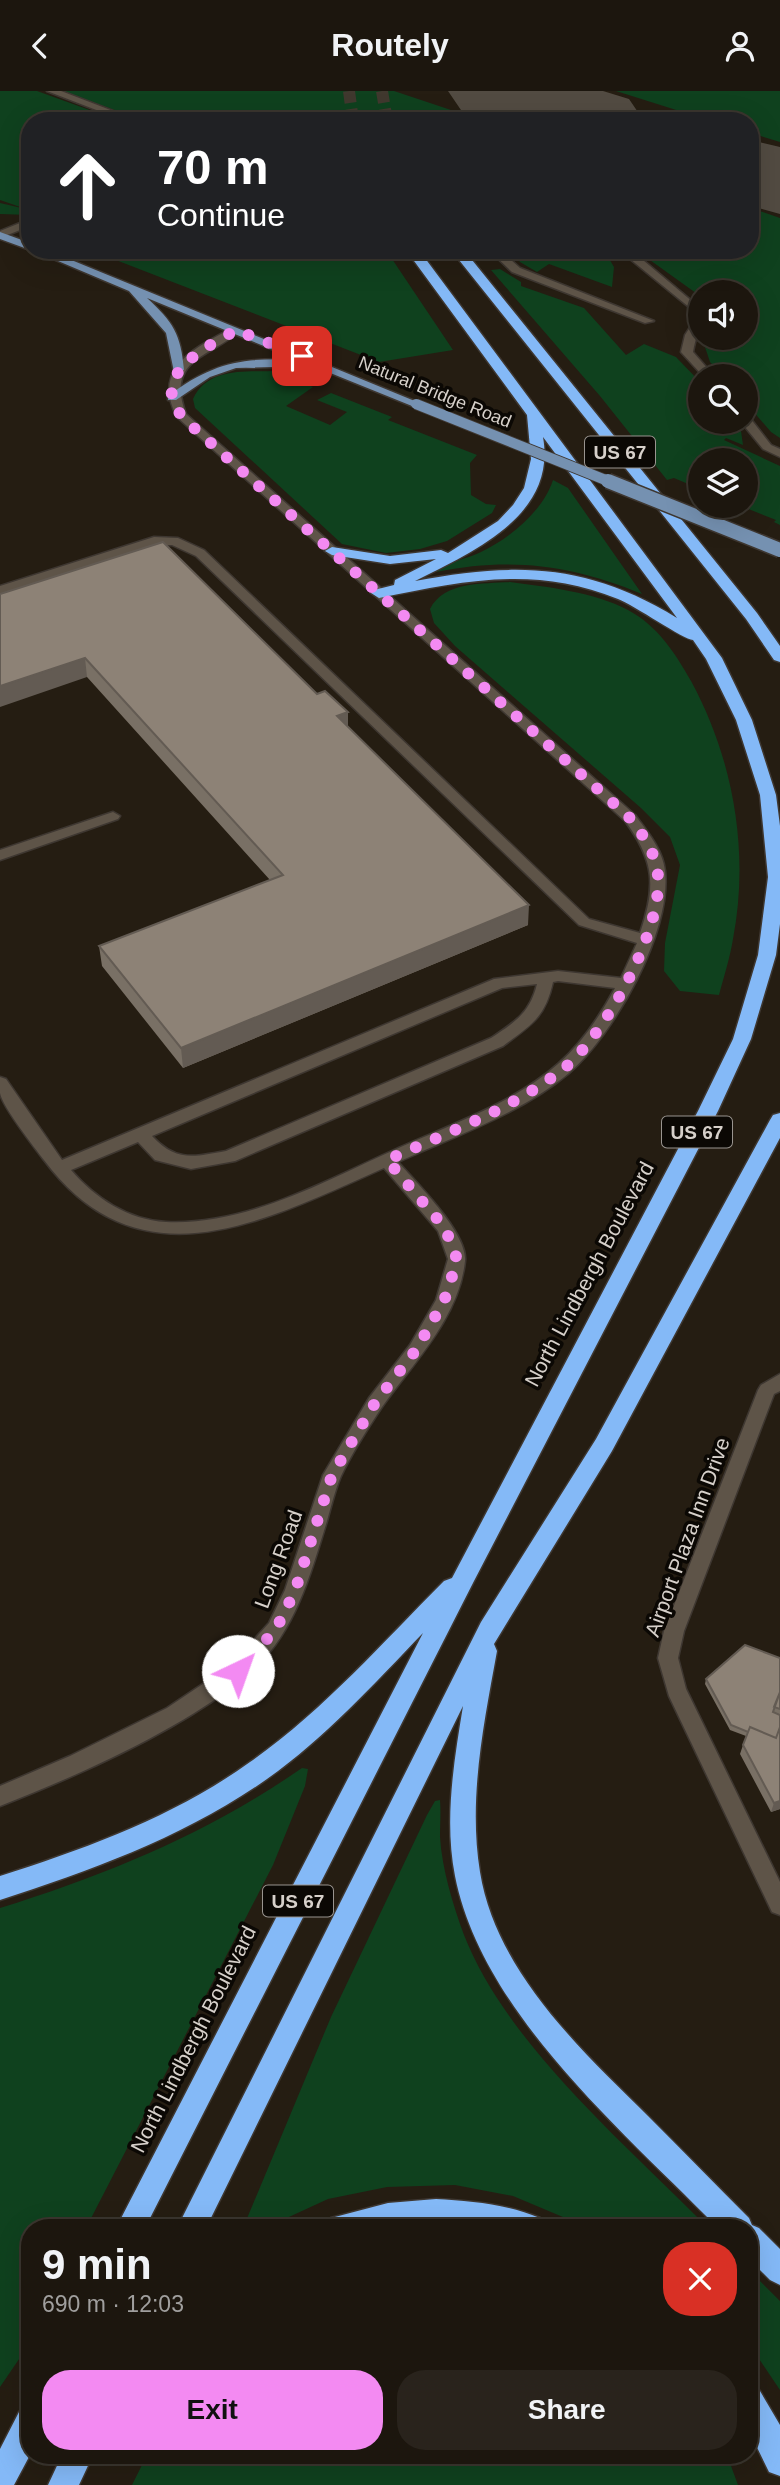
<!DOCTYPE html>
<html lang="en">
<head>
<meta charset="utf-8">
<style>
	:root { --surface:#1c160e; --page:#29231c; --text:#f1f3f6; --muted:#a09f9e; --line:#3a352e; --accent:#f38af2 }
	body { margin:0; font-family:Helvetica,sans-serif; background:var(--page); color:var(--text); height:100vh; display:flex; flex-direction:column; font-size:26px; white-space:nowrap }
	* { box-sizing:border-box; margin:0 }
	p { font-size:23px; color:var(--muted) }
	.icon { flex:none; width:38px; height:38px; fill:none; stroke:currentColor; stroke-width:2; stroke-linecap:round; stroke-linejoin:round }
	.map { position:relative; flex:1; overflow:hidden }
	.details { position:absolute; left:21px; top:2128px; width:737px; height:245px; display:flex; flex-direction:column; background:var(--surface); border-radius:28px; box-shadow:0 7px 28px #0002,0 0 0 2px var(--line) }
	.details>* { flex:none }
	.guide { position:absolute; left:21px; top:21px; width:738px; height:147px; border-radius:28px; box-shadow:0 7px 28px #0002,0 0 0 2px var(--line); background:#202124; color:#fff; overflow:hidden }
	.buttons { position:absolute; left:688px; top:189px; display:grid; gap:14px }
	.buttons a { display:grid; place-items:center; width:70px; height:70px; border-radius:50%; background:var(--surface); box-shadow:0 7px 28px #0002,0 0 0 2px var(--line); font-size:35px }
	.pin { position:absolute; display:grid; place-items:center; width:60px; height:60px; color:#fff; margin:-30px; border-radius:14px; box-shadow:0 4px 10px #0006 }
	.me { position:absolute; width:77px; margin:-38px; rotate:42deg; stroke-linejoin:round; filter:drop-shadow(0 0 5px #0008) }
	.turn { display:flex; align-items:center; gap:24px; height:147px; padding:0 21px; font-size:32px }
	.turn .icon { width:91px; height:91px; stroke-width:2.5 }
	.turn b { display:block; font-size:49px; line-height:60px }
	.round { display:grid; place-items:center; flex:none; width:74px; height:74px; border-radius:28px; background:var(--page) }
	.overview { display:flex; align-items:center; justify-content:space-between; height:119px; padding:0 21px }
	h1 { font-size:42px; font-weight:700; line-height:52px }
	.action { display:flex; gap:14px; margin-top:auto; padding:14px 21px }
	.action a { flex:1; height:80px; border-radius:28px; background:var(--accent); color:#111; font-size:28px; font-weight:700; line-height:80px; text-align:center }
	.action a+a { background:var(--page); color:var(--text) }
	header { display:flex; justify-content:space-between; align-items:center; height:91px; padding:0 21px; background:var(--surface); font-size:32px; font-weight:700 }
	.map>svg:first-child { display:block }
	.green { fill:#0f411e }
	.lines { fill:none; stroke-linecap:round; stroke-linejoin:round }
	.taxiway { fill:#524b42; fill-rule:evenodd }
	.runway { fill:#524b42; fill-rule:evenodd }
	.highway-tunnel { stroke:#40382e; stroke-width:12; stroke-dasharray:12 6; stroke-linecap:butt }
	.minor-casing { stroke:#3e3731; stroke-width:3 }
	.major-casing { stroke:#3e3731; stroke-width:3 }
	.highway-casing { stroke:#3e3731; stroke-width:3 }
	.minor { fill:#5e5448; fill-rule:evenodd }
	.major { fill:#7591b1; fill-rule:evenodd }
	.highway { fill:#84b9f7; fill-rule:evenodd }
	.major-bridge-far1-casing { stroke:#3e3731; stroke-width:12; stroke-linecap:butt }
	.major-bridge-casing { stroke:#3e3731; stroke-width:17; stroke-linecap:butt }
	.major-bridge-far1 { stroke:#7591b1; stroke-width:10 }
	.major-bridge { stroke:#7591b1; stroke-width:14 }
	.wall { fill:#797065 }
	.shaded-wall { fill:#635b53 }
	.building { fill:#8d8276; stroke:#635b53; stroke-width:2 }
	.route { stroke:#f38af2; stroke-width:12; stroke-dasharray:0 21.6 }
	.labels { text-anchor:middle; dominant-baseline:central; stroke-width:7; stroke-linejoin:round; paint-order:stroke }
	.far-street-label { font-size:18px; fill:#d6d0ca; stroke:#0b0804 }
	.shield { fill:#0b0804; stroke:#99948f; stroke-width:2 }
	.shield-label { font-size:19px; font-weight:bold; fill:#d6d0ca }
	.street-label { font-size:21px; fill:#d6d0ca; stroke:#0b0804 }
</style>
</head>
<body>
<header><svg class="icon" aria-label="back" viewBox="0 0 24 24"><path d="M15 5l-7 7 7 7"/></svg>Routely<svg class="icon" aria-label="person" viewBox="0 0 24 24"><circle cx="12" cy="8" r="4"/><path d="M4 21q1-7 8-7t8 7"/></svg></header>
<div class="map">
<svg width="780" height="2394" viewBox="0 0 780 2394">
	<rect width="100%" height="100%" fill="#251d12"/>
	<!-- green -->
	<path class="green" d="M 0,0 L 37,0 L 120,30 L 30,30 L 30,124 L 0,123 L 0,112 L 26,118 L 0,109 Z
		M 62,0 L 394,0 L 484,30 L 145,30 Z
		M 616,0 L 780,0 L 780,51 L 751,42 L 751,30 L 711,30 Z
		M 751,117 L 780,127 L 780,347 L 771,341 L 746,312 L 746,285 L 723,285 L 710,271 L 704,253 L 708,247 L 746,247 L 746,201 L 700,201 L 700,205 L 636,159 L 751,159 Z
		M 90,159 L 386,159 L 453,259 L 379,271 Z
		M 510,159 L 604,159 L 614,176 L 612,196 L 549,173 L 537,181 L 520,171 Z
		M 500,178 L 521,191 L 521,195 L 584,217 L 626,264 L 644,253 L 676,266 L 700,291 L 700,331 L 733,331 L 741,340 L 743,354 L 726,347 L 724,349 L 780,375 L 780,434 L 774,431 L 776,429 L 741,415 L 746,415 L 746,369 L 700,369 L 700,398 L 674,387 L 667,389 L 600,305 L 491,179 Z
		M 278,280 L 313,296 L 286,315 L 330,334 L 347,321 L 317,309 L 331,302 L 392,326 L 388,329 L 477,364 L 470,372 L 471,404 L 486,413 L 496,414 L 492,422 L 447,450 L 420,458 L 386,462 L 342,453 L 195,317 L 193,308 C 208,275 247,281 278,280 Z
		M 553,389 L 568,397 L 642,503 C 571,474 512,466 436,481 L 434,478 C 450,471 466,468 481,461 C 510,447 543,420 553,389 Z
		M 510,491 C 548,496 594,501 628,519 C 658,535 675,562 691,590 C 733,667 750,760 733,848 C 730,867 724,885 719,904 L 680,900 L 664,880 L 665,852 L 680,774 L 670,746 L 641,717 L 455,555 L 434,532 L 430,518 C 444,490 483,493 510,491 Z
		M 302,1677 L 308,1678 L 305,1695 L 273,1774 L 86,2137 L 30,2137 L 30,2252 L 0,2296 L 0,1817 C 109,1783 208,1742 302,1677 Z
		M 440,1709 C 441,1721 440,1734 440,1746 C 442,1778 453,1814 464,1844 C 508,1955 625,2052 708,2137 L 589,2137 L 513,2105 L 455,2094 L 387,2096 L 328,2108 L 265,2137 L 243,2137 L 331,1926 L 427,1724 L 435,1710 Z
		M 749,2179 L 780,2210 L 780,2299 L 749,2253 Z
		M 147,2364 L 727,2364 L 738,2394 L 132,2394 Z"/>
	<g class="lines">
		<!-- taxiway -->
		<path class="taxiway" d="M 751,66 L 780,73 L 780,99 L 751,92 Z"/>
		<!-- runway -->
		<path class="runway" d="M 448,0 L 603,0 L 629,8 L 644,30 L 488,30 L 463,22 Z
			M 751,49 L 780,56 L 780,123 L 751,115 Z"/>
		<!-- highway-tunnel -->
		<path class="highway-tunnel" d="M 349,0 L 353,30
			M 382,0 L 387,30"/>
		<defs>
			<path id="minor" d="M 47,0 L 61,0 L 139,30 L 125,30 Z
				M 30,128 L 30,135 L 0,147 L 0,140 Z
				M 489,159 L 500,159 L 520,177 L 654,230 L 645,232 L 512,181 Z
				M 619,159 L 631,159 L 700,217 L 700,225 Z
				M 700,226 C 700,238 695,248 693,261 L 714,285 L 703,285 L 681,261 L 685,244 L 696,227 Z
				M 232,237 L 241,239 C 210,267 165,267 186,323 L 635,724 C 647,740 663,759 665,780 C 672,841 614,943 569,982 C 520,1023 455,1045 398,1071 C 416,1091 468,1143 465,1170 C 459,1227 413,1272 382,1316 C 368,1337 352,1362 341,1385 C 335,1399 331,1416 327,1430 C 309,1488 293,1548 244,1587 C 180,1639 77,1685 0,1715 L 0,1695 L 70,1665 L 167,1617 L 231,1574 L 269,1532 L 285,1499 L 323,1384 L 369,1307 L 410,1254 L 436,1209 L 448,1168 L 438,1140 L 384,1077 C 266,1129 140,1198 44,1069 C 34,1056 2,1015 0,1002 C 0,997 0,991 0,986 L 6,988 L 62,1069 L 494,888 L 558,880 L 621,887 L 637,852 L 579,834 L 196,465 L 172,454 L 155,454 L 0,503 L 0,495 L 154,446 L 178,447 L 204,459 L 589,828 L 640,842 C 656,796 655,770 625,730 L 177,326 C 151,277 195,257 232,237 ZM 558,890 L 615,897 C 600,925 582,952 558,973 C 515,1011 455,1032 403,1055 C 330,1087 249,1135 166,1131 C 128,1129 95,1107 71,1079 L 138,1051 L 155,1069 L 191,1078 L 235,1070 L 503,955 C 531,934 545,927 553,891 ZM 537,893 C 530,922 515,931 491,947 L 226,1060 C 193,1066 176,1071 152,1045 L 502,897 Z
				M 746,326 L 750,327 L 771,354 L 780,358 L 780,366 L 763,358 L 741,331 L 746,331 Z
				M 113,721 L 120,725 L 118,728 L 0,769 L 0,759 Z
				M 780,1283 L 780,1300 L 774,1303 L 684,1540 L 678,1567 L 686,1598 L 780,1791 L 780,1824 L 772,1821 L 669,1605 L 658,1567 L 664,1540 L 758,1299 L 761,1294 Z"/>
			<path id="major" d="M 0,141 L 30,152 L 30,159 L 0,148 Z
				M 32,159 L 47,159 L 422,313 L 412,315 L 313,275 L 236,277 L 210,286 L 176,309 L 168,309 L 168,305 C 213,271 244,266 298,269 L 147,207 C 173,231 181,243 184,279 L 174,281 L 166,242 L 129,200 Z"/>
			<path id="highway" d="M 406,159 L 419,159 L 722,567 L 752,629 L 776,704 L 780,735 L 780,833 L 776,864 L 751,948 L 718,1020 L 474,1490 L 145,2137 L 116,2137 L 423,1542 C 374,1593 325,1647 267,1688 C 186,1745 93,1779 0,1809 L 0,1785 C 88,1757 175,1725 250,1671 C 323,1620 382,1552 444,1490 L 452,1487 L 698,1020 L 733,948 L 758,864 L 768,786 L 760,704 L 736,629 L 706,568 L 693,549 C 684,549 634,514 618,508 C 534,474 464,490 379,507 L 371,502 L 374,499 L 394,494 L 395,489 L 436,468 L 390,473 L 332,464 L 325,460 L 332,456 L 390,465 L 441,459 L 448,462 L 498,430 L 513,414 L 524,397 L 531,368 L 527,324 ZM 543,346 L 677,527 C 587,472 515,471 415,490 C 472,461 557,425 543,346 Z
				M 451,159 L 464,159 L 757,522 L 780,555 L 780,571 L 774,569 L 746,528 Z
				M 780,1022 L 780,1047 L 612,1360 L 494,1553 L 497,1560 C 484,1632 468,1707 480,1781 C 496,1880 580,1958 648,2025 C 682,2059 715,2093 749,2127 L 752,2134 L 759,2137 L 780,2158 L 780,2194 L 770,2189 L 749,2168 L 749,2137 L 718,2137 C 623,2040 482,1922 455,1785 C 444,1729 454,1670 463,1615 L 206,2137 L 177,2137 L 481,1531 L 596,1348 L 770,1029 L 773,1024 Z
				M 436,2108 C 471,2110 507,2113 540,2127 L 544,2137 L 327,2137 L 331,2127 L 388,2112 Z
				M 749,2296 L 760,2300 L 780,2334 L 780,2385 L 769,2381 L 749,2340 Z
				M 30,2317 L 30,2364 L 14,2394 L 0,2394 L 0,2358 L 19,2321 Z
				M 62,2364 L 93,2364 L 79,2394 L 48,2394 Z"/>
		</defs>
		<!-- minor casing -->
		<use href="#minor" class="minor-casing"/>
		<!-- major casing -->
		<use href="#major" class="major-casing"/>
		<!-- highway casing -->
		<use href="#highway" class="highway-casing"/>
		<!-- minor -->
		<use href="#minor" class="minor"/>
		<!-- major -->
		<use href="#major" class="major"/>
		<!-- highway -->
		<use href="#highway" class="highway"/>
		<defs>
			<path id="major-bridge-far1" d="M 416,313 L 613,392"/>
			<path id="major-bridge" d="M 608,390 L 780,459"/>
		</defs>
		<!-- major-bridge-far1 casing -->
		<use href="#major-bridge-far1" class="major-bridge-far1-casing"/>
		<!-- major-bridge casing -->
		<use href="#major-bridge" class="major-bridge-casing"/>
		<!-- major-bridge-far1 -->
		<use href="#major-bridge-far1" class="major-bridge-far1"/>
		<!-- major-bridge -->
		<use href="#major-bridge" class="major-bridge"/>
	</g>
	<!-- wall -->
	<path class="wall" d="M 0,503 L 348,635 L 528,834 L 183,977 L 102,875 L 99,855 L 270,789 L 87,586 Z
		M 780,1567 L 780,1718 L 771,1721 L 740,1663 L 746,1645 L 730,1639 L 705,1593 L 706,1588 Z"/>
	<!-- shaded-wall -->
	<path class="shaded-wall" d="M 85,567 L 87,586 L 0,616 L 0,595 Z
		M 348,621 L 348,641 L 337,625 Z
		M 529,814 L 528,834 L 183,977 L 181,957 Z
		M 780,1710 L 780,1718 L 771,1721 L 774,1712 Z"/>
	<!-- building -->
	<path class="building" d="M 163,451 L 317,603 L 325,600 L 348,621 L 337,625 L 529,814 L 181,957 L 99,855 L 283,784 L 85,567 L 0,595 L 0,503 Z
		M 745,1554 L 780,1567 L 780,1601 L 773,1621 L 780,1624 L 780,1636 L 776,1647 L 750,1636 L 748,1641 L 731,1634 L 706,1588 Z
		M 780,1601 L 780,1618 L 774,1616 Z
		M 750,1636 L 776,1647 L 780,1636 L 780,1710 L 774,1712 L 743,1654 Z"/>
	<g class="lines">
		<!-- route -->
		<path class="route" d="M 238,1580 L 276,1538 L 295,1500 L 332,1384 L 375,1312 L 416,1259 L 444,1210 L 451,1189 L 457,1168 L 445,1137 L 387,1069 C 446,1042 510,1019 562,979 C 604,947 668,831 657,778 C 653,757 642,743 630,727 L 213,354 C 203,344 190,335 181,324 C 149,283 207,256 236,239 L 302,265"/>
	</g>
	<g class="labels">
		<!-- far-street labels -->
		<g class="far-street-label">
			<text transform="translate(435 301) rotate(22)">Natural Bridge Road</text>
		</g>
		<!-- shield labels -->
		<g class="shield">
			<rect x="585" y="345.5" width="70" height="31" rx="5"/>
			<rect x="662" y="1025.5" width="70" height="31" rx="5"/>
			<rect x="263" y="1794.5" width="70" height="31" rx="5"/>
		</g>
		<g class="shield-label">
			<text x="620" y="361">US 67</text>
			<text x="697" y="1041">US 67</text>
			<text x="298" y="1810">US 67</text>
		</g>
		<!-- street labels -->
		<g class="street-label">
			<text transform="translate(589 1183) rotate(-62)">North Lindbergh Boulevard</text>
			<text transform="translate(687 1446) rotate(-70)">Airport Plaza Inn Drive</text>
			<text transform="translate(278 1468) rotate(-70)">Long Road</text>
			<text transform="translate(193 1948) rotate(-63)">North Lindbergh Boulevard</text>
		</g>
	</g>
</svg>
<div class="buttons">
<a><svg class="icon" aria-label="sound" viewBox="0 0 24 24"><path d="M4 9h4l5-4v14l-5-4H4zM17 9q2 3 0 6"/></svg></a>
<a><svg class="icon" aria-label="search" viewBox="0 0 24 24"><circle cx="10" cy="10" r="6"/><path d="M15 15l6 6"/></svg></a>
<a><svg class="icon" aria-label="layers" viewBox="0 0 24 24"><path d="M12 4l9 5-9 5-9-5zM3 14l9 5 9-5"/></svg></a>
</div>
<div class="pin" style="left:302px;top:265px;background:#d93025"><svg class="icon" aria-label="arrive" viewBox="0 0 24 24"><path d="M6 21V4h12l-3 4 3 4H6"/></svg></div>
<svg class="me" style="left:238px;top:1580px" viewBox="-20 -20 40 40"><circle r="19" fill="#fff"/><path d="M0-13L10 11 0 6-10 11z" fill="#f38af2"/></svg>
<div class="guide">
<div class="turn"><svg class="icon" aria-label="ahead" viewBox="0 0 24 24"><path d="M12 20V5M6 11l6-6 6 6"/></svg><div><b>70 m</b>Continue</div></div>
</div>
<section class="details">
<div class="overview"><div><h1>9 min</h1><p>690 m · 12:03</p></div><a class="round" style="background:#d93025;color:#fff"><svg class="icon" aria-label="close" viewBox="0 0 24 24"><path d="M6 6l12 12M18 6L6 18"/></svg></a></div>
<div class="action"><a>Exit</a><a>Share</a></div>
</section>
</div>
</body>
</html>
